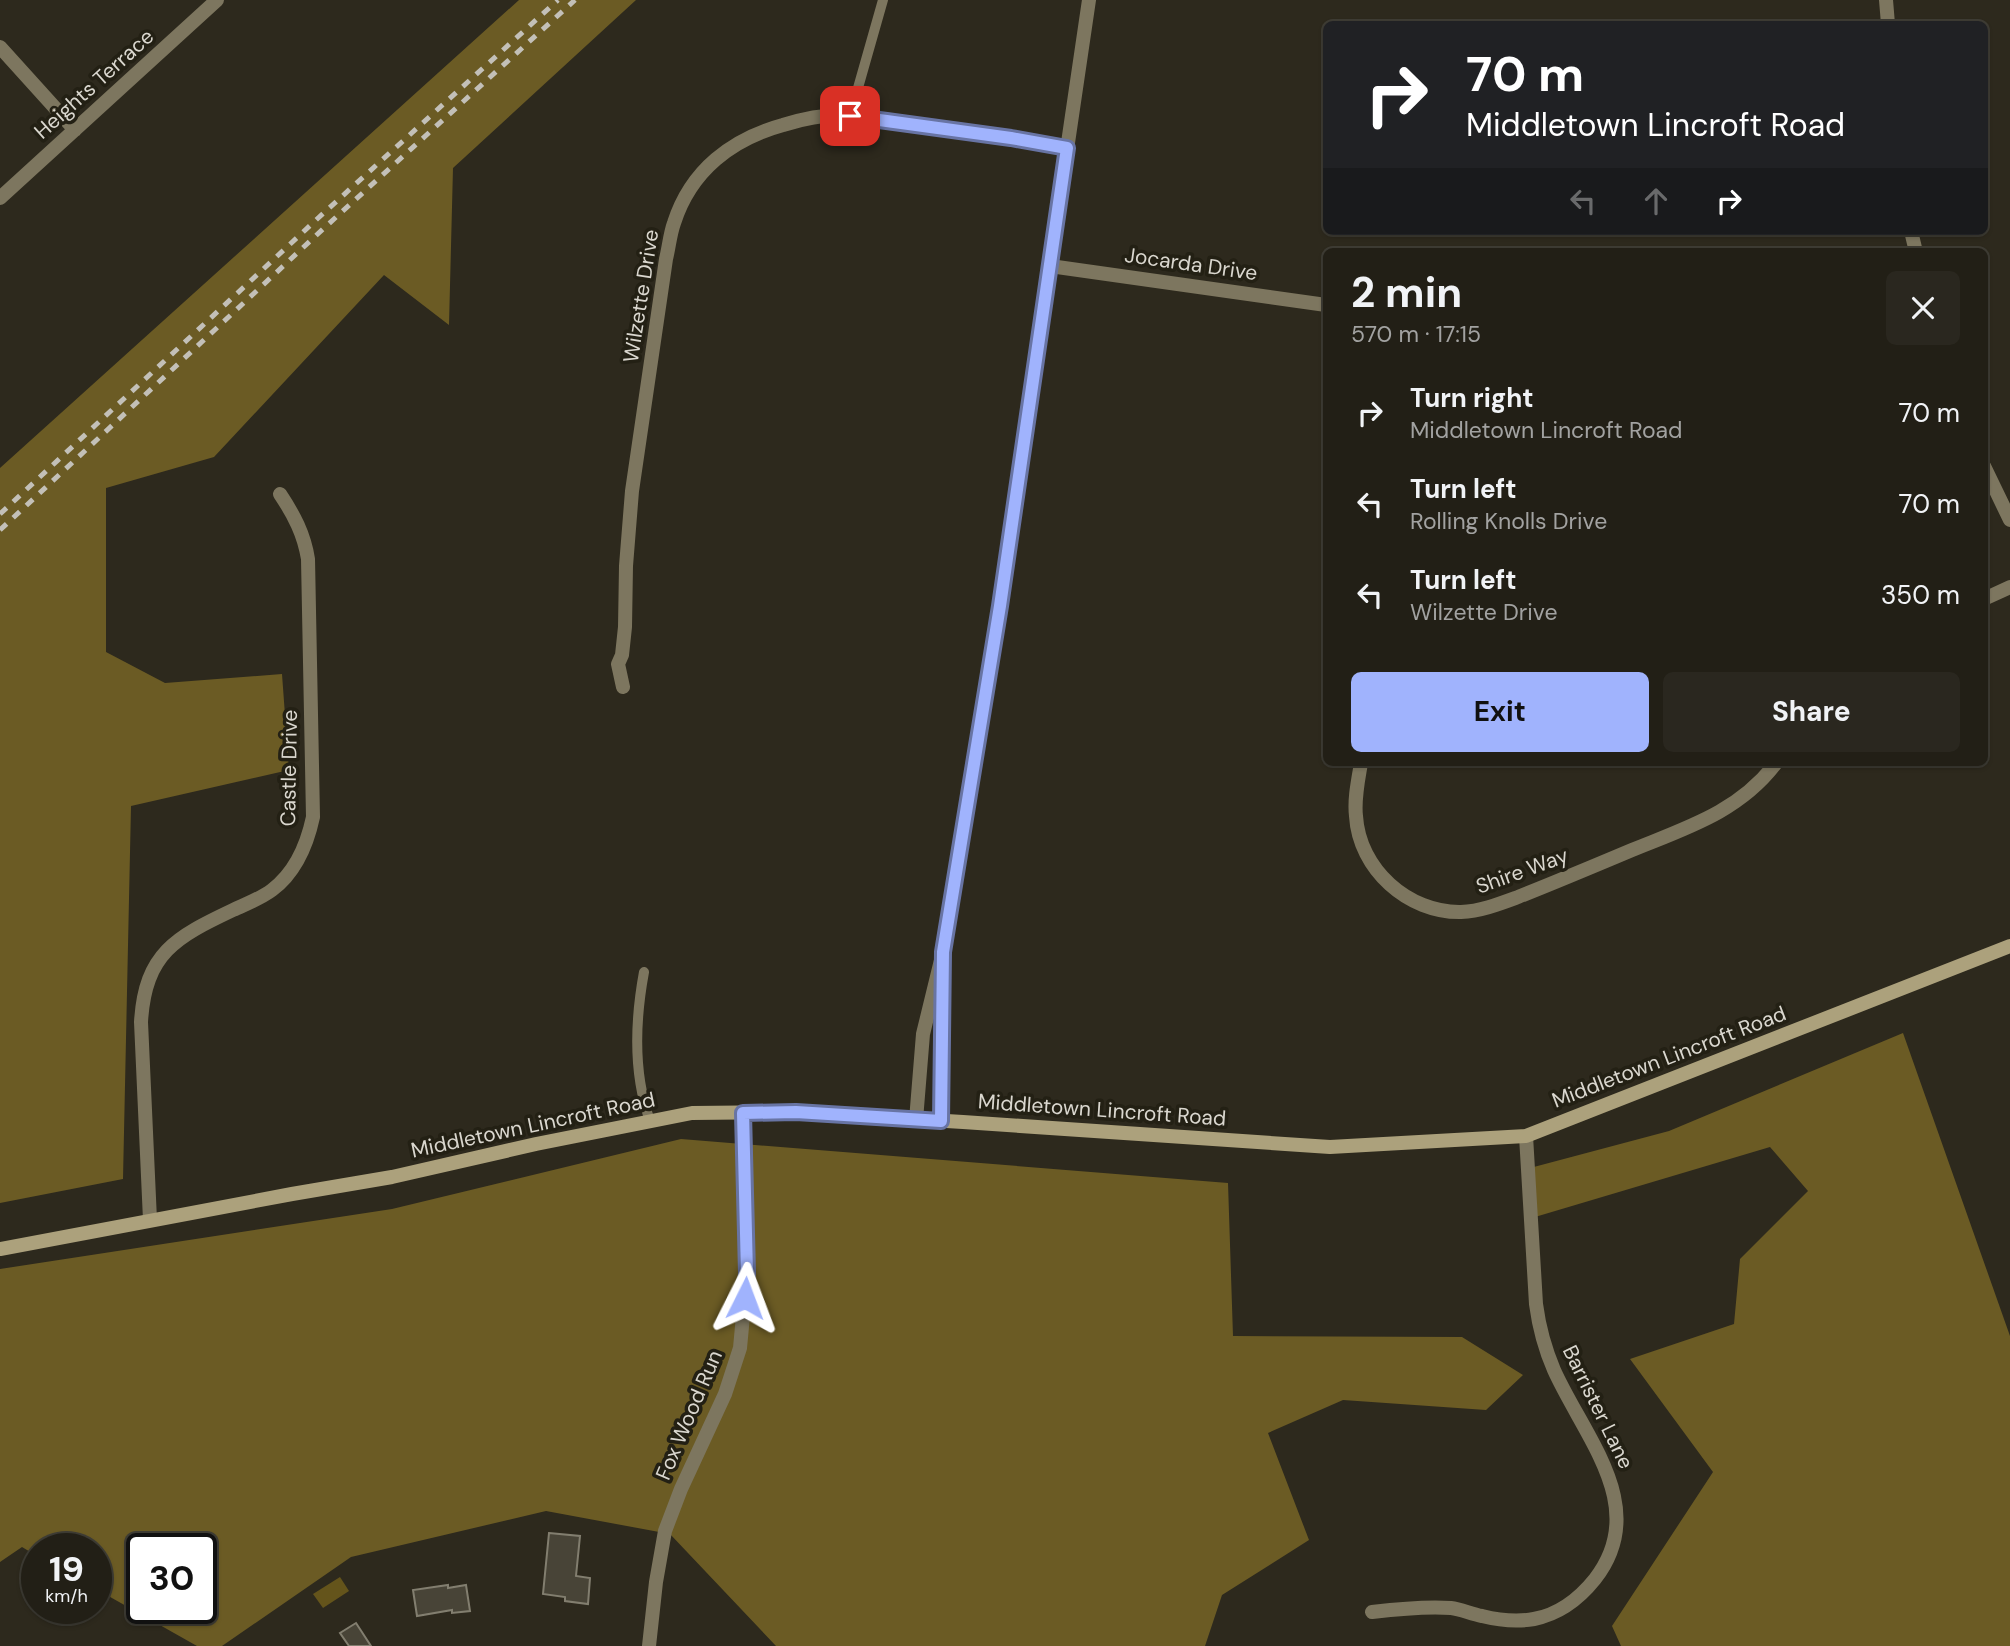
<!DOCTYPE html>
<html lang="en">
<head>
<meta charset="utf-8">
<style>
	:root { --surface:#221f16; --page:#2a271f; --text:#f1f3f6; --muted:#a2a2a1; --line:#3f3d35; --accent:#a0b3fd }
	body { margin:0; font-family:"DM Sans",sans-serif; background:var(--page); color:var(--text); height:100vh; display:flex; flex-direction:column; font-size:26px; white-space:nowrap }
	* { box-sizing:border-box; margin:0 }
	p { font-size:23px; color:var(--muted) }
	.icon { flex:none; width:38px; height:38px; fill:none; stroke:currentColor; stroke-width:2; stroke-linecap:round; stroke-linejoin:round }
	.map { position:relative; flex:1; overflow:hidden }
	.drawer { position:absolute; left:1323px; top:248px; width:665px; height:518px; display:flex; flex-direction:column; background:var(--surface); border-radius:10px; box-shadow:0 2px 5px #0004,0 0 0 2px var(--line) }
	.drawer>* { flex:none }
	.guide { position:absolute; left:1323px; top:21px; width:665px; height:214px; border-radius:10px; box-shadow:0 2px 5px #0004,0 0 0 2px var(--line); background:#202124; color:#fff; overflow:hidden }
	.speed { position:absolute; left:21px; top:1533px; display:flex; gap:14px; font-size:35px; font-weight:700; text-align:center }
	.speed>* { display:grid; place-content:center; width:91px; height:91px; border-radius:50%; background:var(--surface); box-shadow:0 2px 5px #0004,0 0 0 2px var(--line); line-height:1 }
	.speed small { font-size:18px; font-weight:400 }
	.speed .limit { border:4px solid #111; border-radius:10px; background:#fff; color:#111 }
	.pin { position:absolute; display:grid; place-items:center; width:60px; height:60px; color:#fff; margin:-30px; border-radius:14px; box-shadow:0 4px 10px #0006 }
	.me { position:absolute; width:77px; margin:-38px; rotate:3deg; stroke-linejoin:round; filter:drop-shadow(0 0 5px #0008) }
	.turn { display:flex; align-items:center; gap:24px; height:147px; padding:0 28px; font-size:32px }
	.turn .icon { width:91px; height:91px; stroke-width:2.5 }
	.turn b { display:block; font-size:49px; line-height:60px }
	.lanes { display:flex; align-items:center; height:66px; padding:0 28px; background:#0003; justify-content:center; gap:35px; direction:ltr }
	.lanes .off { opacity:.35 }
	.round { display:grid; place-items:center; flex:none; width:74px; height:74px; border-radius:10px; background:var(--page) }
	.overview { display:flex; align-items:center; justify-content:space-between; height:119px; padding:0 28px }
	h1 { font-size:42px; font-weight:700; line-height:52px }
	.button { display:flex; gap:14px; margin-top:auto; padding:14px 28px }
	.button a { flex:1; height:80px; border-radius:10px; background:var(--accent); color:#111; font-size:28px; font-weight:700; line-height:80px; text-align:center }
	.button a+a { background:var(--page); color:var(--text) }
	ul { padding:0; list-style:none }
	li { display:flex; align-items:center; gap:21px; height:91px; padding:0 28px }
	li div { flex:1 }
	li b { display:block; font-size:26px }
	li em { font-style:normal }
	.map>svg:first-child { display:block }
	.forest { fill:#6b5b24; fill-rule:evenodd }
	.water { fill:#64541b }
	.building { fill:#484437; stroke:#827e6f; stroke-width:2 }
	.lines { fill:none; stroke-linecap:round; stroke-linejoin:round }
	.lane { stroke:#7d765f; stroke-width:10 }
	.street { stroke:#7d765f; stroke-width:14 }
	.secondary { stroke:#aca17c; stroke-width:14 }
	.rail { stroke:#c3c0b8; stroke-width:5; stroke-dasharray:9 9; stroke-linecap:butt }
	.route-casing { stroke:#6874a4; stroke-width:18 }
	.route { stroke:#a0b3fd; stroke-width:12 }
	.labels { text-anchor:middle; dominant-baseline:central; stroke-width:7; stroke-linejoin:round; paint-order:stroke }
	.street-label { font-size:21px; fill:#dad7cf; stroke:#232014 }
</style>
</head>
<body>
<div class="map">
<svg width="2010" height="1646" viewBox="0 0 2010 1646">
	<rect width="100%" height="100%" fill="#2d291d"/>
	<!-- forest -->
	<path class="forest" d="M 519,0 L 636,0 L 453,168 L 449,325 L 384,275 L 214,457 L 106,488 L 106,652 L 165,683 L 282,674 L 289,770 L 131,806 L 123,1179 L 0,1203 L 0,468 Z
		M 1903,1033 L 2010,1336 L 2010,1646 L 1621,1646 L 1612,1626 L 1713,1472 L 1630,1359 L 1734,1324 L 1740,1259 L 1808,1191 L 1770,1147 L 1535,1217 L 1530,1168 L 1669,1131 Z
		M 681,1139 L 1228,1183 L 1233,1336 L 1462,1337 L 1523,1375 L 1486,1410 L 1343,1400 L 1268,1433 L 1309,1540 L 1222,1595 L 1205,1646 L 776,1646 L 670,1534 L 546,1511 L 351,1557 L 222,1646 L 197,1646 L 96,1589 L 96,1549 L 37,1549 L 37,1556 L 22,1547 L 0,1562 L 0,1269 L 392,1209 ZM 142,1549 L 201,1549 L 201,1608 L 142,1608 Z"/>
	<!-- water -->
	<path class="water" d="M 340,1577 L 349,1591 L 323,1608 L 313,1594 Z"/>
	<!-- building -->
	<path class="building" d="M 549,1533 L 580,1536 L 576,1576 L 590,1578 L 588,1604 L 565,1601 L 565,1597 L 543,1594 Z
		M 448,1585 L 448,1588 L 466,1585 L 470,1611 L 452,1613 L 452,1610 L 417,1616 L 413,1590 Z
		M 356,1623 L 371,1646 L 349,1646 L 340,1633 Z"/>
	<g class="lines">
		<!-- lane -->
		<path class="lane" d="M 850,116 L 883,0
			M 644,972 C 635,1021 633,1074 650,1121"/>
		<!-- street -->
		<path class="street" d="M 1886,0 L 1888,24
			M 0,47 L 75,130
			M 0,198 L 217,0
			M 1911,231 L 1916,252
			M 1050,266 L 1326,305
			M 1984,466 L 2010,520
			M 1984,599 L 2010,587
			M 623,687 L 618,664 L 622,655 L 625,627 L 626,566 L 632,491 L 666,259 C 669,247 670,234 674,223 C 691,170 732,139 783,125 C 802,119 821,115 841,115 C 871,117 901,122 930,126 C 976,133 1021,140 1067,148
			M 1361,763 C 1358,781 1354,799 1356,816 C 1359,869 1408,913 1461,912 C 1481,911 1499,904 1518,897 C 1556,882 1594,866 1632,850 C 1686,828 1739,812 1776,763
			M 916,1120 L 923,1034 L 943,952 L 1000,605 L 1089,0
			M 941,1121 L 943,978
			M 150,1220 L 141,1022 C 145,953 176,937 233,910 C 246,904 260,899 272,890 C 296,872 307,845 313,817 L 308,559 C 304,534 294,515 280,494
			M 1372,1612 C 1397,1609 1425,1606 1451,1608 C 1461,1609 1471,1614 1482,1616 C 1498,1620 1518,1622 1534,1619 C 1560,1614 1579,1599 1595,1579 C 1651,1507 1584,1437 1554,1370 C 1545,1349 1539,1327 1536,1304 L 1526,1136
			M 649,1646 L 656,1582 L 665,1531 L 681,1489 L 725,1394 L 740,1348 L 747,1273 L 743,1113"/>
		<!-- secondary -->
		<path class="secondary" d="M 0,1249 L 292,1194 L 392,1177 L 536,1144 L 692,1113 L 796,1112 L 963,1122 L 1330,1147 L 1526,1136 L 2010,946"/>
		<!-- rail -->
		<path class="rail" d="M 0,514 L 316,220 L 558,0
			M 0,530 L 323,229 L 575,0"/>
	</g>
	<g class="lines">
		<defs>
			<path id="route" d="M 745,1298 L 747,1273 L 743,1113 L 796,1112 L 941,1121 L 943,952 L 1000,606 L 1067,148 L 1011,138 L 850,116"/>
		</defs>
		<!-- route casing -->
		<use href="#route" class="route-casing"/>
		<!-- route -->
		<use href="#route" class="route"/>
	</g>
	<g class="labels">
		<!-- street labels -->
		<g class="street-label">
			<text transform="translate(94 84) rotate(-42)">Heights Terrace</text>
			<text transform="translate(1191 264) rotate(8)">Jocarda Drive</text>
			<text transform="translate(641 296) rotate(-81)">Wilzette Drive</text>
			<text transform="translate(289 768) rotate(-89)">Castle Drive</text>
			<text transform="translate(1522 871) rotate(-20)">Shire Way</text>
			<text transform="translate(1669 1057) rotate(-21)">Middletown Lincroft Road</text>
			<text transform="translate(1102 1110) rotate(4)">Middletown Lincroft Road</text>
			<text transform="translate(533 1125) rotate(-12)">Middletown Lincroft Road</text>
			<text transform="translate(1598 1407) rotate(64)">Barrister Lane</text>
			<text transform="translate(689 1415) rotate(-67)">Fox Wood Run</text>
		</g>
	</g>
</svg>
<div class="speed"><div>19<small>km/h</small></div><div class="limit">30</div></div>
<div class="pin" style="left:850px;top:116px;background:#d93025"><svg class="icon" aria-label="arrive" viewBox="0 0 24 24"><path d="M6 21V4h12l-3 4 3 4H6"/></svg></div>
<svg class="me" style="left:745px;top:1298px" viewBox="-20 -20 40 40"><path d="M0-17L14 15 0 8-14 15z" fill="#a0b3fd" stroke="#fff" stroke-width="4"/></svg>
<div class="guide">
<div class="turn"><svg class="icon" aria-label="right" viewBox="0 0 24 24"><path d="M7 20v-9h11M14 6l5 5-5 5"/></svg><div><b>70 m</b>Middletown Lincroft Road</div></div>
<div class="lanes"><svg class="icon off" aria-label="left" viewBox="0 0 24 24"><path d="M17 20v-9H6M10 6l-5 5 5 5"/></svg><svg class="icon off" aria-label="ahead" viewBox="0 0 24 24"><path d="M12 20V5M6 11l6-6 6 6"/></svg><svg class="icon" aria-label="right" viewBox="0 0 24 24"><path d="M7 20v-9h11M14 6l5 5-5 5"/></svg></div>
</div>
<section class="drawer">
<div class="overview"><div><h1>2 min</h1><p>570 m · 17:15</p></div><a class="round"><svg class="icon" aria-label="close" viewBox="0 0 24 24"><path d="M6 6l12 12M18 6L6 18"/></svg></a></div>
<ul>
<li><svg class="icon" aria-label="right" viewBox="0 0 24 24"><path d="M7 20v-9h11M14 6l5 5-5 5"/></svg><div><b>Turn right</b><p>Middletown Lincroft Road</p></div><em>70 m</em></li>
<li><svg class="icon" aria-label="left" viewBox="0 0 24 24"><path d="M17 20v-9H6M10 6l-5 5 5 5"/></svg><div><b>Turn left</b><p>Rolling Knolls Drive</p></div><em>70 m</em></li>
<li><svg class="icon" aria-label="left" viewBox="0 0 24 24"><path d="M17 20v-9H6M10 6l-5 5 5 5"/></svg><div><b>Turn left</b><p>Wilzette Drive</p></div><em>350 m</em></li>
</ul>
<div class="button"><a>Exit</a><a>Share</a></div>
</section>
</div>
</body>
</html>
